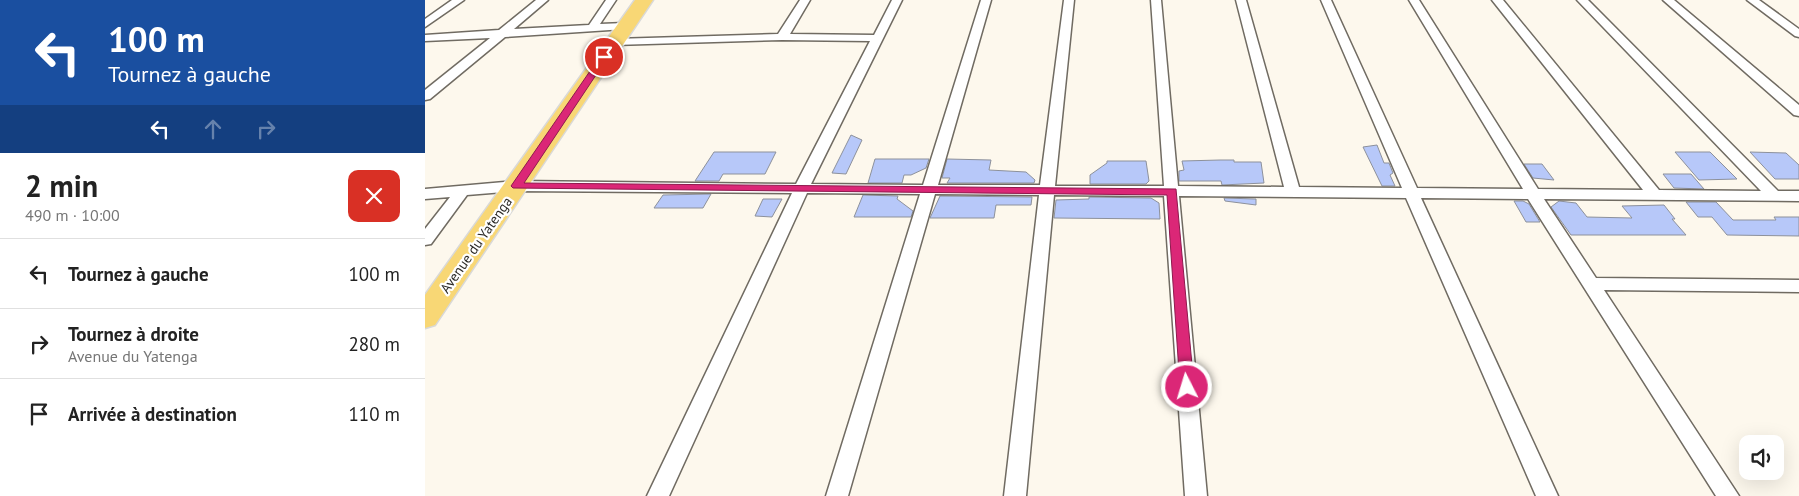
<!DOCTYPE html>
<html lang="fr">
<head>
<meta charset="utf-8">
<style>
	:root { --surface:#fff; --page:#f2f2f2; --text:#222; --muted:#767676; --line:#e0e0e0 }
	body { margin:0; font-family:"PT Sans",sans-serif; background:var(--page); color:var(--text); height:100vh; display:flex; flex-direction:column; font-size:19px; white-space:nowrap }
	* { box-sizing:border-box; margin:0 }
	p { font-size:16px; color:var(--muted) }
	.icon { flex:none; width:28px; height:28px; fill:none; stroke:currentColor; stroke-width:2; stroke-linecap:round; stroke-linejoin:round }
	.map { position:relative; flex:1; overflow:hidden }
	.side { display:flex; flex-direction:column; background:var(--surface); width:425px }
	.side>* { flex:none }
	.hud { background:#1a4fa0; color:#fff; overflow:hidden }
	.fabs { position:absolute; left:1314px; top:435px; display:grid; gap:10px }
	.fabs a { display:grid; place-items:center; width:45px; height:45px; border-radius:10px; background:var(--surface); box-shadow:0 5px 20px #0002; font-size:25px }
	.pin { position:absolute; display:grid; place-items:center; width:42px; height:42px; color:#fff; margin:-21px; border:2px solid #fff; border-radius:50%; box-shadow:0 1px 5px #0007 }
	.me { position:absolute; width:55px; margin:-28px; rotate:355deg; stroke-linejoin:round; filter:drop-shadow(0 0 4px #0008) }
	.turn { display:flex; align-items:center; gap:18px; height:105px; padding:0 25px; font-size:22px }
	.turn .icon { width:65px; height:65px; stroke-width:2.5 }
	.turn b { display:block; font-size:35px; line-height:42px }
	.lanes { display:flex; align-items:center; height:48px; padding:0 25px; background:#0003; justify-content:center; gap:25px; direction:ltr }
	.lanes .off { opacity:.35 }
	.round { display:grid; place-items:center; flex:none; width:52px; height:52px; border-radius:10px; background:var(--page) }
	.summary { display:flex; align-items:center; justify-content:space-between; height:85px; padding:0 25px }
	h1 { font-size:30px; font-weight:800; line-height:38px }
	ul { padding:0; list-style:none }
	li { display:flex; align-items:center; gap:15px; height:70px; padding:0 25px; border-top:1px solid var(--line) }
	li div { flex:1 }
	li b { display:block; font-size:19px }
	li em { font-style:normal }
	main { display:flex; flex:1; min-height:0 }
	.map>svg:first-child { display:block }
	.building { fill:#b7c8f9; stroke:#8d919b }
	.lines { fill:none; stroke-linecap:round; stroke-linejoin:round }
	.street-casing { stroke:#706b62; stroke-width:3 }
	.primary-casing { stroke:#d9d9d8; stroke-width:3 }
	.street { fill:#fff; fill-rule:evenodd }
	.primary { fill:#f8d775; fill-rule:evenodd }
	.route { fill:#db2777; stroke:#8e194d }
	.labels { text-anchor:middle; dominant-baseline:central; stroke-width:4.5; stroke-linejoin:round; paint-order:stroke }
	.street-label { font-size:14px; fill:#2c2a26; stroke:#fff }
</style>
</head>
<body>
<main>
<section class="side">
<div class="hud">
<div class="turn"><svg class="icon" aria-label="left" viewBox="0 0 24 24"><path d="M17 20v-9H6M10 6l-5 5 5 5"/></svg><div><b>100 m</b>Tournez à gauche</div></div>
<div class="lanes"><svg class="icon" aria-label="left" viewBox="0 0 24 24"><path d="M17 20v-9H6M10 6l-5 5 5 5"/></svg><svg class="icon off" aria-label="ahead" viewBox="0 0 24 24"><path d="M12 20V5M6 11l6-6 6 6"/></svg><svg class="icon off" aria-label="right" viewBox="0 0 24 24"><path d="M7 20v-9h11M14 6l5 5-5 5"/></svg></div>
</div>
<div class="summary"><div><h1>2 min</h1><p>490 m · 10:00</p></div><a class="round" style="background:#d93025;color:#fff"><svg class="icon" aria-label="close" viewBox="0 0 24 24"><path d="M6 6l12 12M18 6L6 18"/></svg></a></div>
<ul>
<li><svg class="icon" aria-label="left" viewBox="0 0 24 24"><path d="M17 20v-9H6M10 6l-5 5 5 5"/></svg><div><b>Tournez à gauche</b></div><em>100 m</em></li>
<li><svg class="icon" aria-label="right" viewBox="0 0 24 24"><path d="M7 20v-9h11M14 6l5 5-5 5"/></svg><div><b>Tournez à droite</b><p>Avenue du Yatenga</p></div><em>280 m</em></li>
<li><svg class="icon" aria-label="arrive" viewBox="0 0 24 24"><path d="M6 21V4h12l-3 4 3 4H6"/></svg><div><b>Arrivée à destination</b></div><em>110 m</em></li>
</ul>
</section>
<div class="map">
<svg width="1374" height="496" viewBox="0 0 1374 496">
	<rect width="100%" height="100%" fill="#fdf8ed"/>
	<!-- building -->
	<path class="building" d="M 426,135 L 437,140 L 421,174 L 407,173 Z
		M 952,145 L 959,163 L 964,163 L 968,173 L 965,175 L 970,186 L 957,186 L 938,147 Z
		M 289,152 L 351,152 L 340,174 L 298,174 L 294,181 L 270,181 Z
		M 1250,152 L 1285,152 L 1312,179 L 1274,180 Z
		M 1325,152 L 1361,153 L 1374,165 L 1374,179 L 1350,179 Z
		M 450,159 L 504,159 L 501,168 L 486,175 L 479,175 L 477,183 L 443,183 Z
		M 522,159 L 566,160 L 564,170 L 601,172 L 610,180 L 609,183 L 522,183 L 525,178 L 517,178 Z
		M 795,160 L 809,160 L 809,162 L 836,162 L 839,183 L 797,185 L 796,181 L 754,181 L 754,171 L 759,170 L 757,161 Z
		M 682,161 L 721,161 L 724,181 L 721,184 L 665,184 L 665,175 L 682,163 Z
		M 1099,164 L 1117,164 L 1129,180 L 1108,178 Z
		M 1238,174 L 1266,174 L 1279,189 L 1249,188 Z
		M 286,194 L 278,208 L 229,208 L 238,195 Z
		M 438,195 L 473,196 L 472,199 L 488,211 L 486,217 L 429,217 Z
		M 515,196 L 607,197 L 606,205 L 571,205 L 569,218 L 505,218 Z
		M 664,197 L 726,198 L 734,203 L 735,219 L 629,218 L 631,200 L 664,199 Z
		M 799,198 L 831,199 L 831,205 L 800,201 Z
		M 338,199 L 357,199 L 347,217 L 330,216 Z
		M 1089,201 L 1098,201 L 1104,204 L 1115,222 L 1101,222 Z
		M 1134,201 L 1151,203 L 1162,217 L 1207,218 L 1197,206 L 1239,205 L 1250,219 L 1247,219 L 1261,235 L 1146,235 L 1126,207 Z
		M 1261,202 L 1291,202 L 1308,220 L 1351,220 L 1349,217 L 1374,217 L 1374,236 L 1302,235 L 1287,217 L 1273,217 Z"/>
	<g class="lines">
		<defs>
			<path id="street" d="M 27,0 L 39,0 L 0,27 L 0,19 Z
				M 111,0 L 123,0 L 89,29 L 164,25 L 181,0 L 191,0 L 175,24 L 200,23 L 206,26 L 200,29 L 80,37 L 5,99 L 0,100 L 0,90 L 65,38 L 0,41 L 0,35 L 74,30 Z
				M 375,0 L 385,0 L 365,34 L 449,35 L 467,0 L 477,0 L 386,184 L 498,185 L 556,0 L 566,0 L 513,185 L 615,185 L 639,0 L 649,0 L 630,186 L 739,186 L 726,0 L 736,0 L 753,186 L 859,187 L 811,0 L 821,0 L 874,187 L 977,188 L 896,0 L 906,0 L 992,188 L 1098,189 L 984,0 L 994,0 L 1113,189 L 1218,190 L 1067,0 L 1078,0 L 1234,190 L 1336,191 L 1152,0 L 1163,0 L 1353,191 L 1374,191 L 1374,201 L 1119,199 L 1171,278 L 1374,280 L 1374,292 L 1179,290 L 1314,496 L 1291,496 L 1103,199 L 996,198 L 1133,496 L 1111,496 L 981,198 L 754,196 L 782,496 L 760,496 L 739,196 L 629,195 L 601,496 L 579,496 L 614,195 L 510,194 L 423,496 L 401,496 L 495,194 L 382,193 L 244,496 L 222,496 L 367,193 L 91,191 L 42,195 L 6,244 L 0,245 L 0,229 L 25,197 L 0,199 L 0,189 L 91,181 L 371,184 L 445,41 L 357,40 L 189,45 L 183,42 L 189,39 L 353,34 Z
				M 1238,0 L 1249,0 L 1374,105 L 1374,116 L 1369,115 Z
				M 1322,0 L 1334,0 L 1374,29 L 1374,37 L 1370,36 Z"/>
			<path id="primary" d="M 210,0 L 228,0 L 10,325 L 0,328 L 0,295 Z"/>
		</defs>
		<!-- street casing -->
		<use href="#street" class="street-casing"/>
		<!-- primary casing -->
		<use href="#primary" class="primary-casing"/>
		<!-- street -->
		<use href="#street" class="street"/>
		<!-- primary -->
		<use href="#primary" class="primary"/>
	</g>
	<!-- route -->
	<path class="route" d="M 176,55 L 183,57 L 99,183 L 751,189 L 769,387 L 767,391 L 762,392 L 757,391 L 755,387 L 742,195 L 88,188 L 86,186 Z"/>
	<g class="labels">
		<!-- street labels -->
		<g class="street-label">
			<text transform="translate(51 245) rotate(-55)">Avenue du Yatenga</text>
		</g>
	</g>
</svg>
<div class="fabs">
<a><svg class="icon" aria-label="sound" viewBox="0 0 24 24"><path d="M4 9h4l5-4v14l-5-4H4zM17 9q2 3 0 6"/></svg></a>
</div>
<div class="pin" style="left:179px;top:57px;background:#d93025"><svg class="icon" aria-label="arrive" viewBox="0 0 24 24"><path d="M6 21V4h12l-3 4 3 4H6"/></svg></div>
<svg class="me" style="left:762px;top:387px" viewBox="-20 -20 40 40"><circle r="17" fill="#db2777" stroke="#fff" stroke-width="3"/><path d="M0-11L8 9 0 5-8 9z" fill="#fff"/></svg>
</div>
</main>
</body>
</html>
